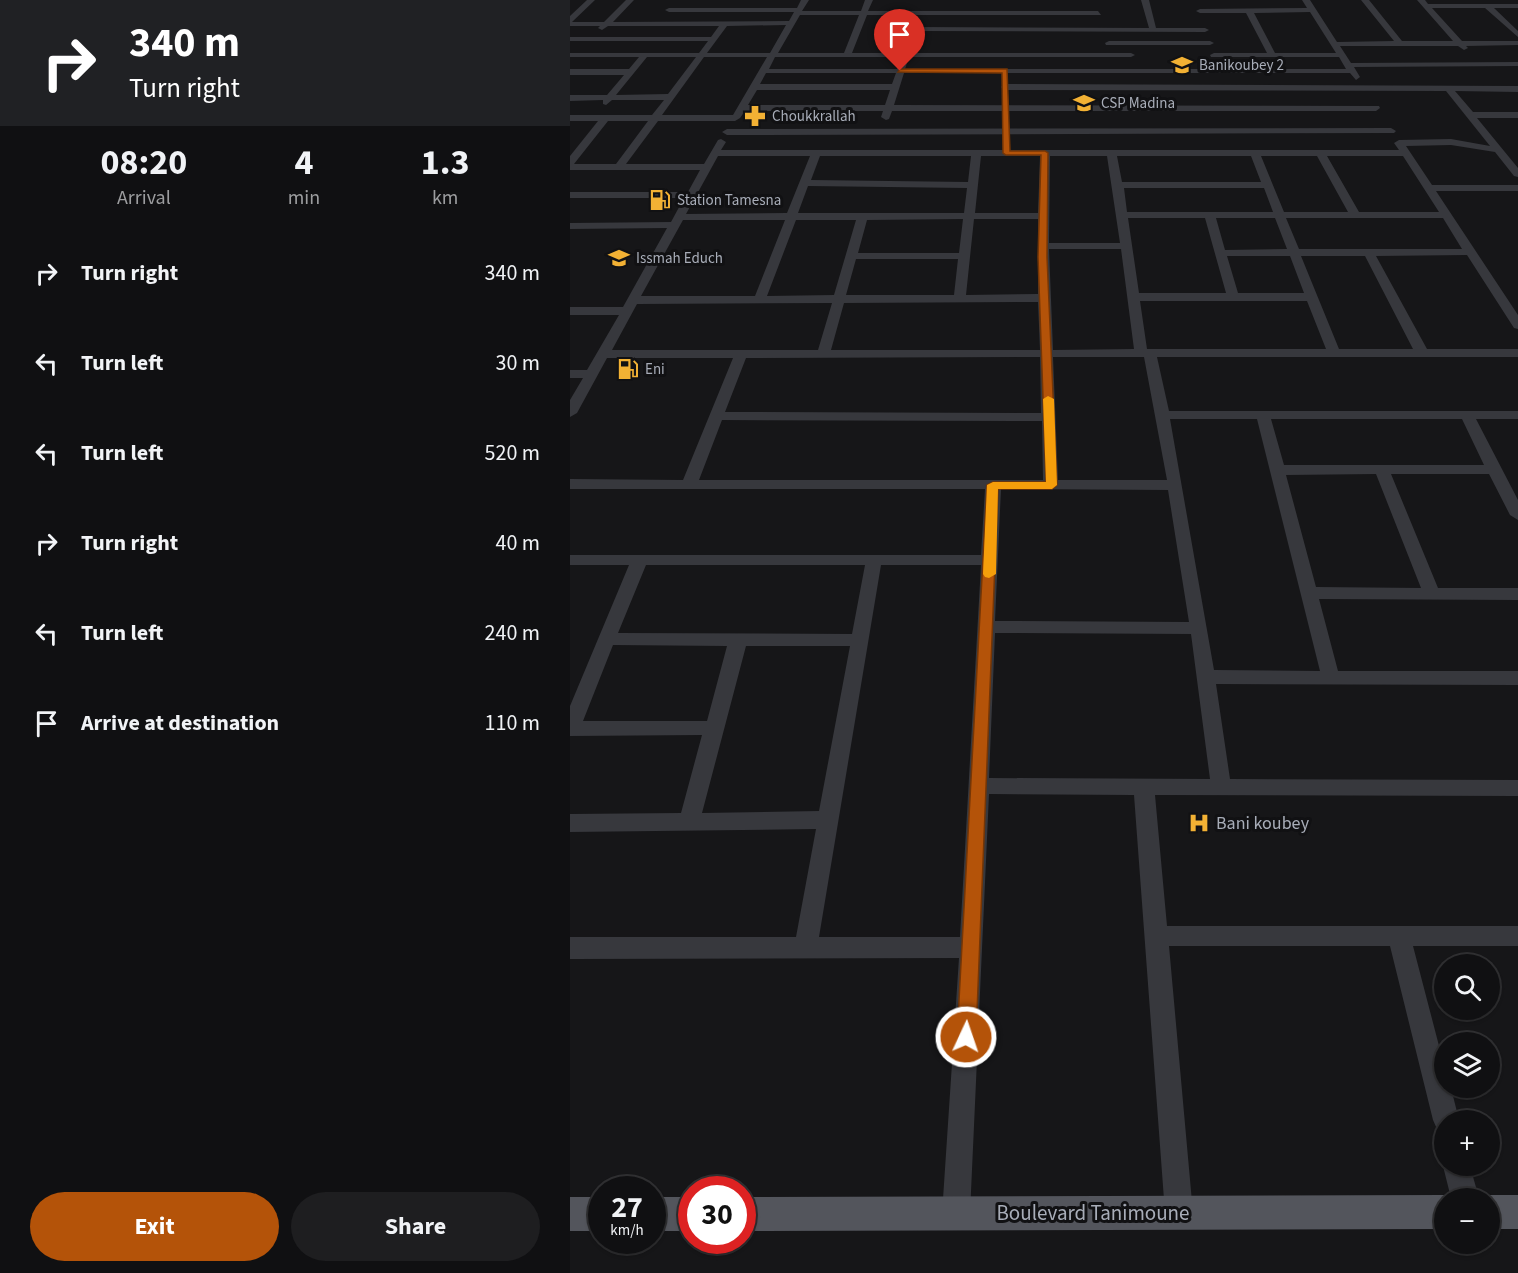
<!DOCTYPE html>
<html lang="en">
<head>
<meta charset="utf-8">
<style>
	:root { --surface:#101012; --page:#1e1e20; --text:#f1f3f6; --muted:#9c9d9f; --line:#303032; --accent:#b45309 }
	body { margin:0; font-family:"Source Sans 3",sans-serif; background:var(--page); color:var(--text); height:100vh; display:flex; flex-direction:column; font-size:22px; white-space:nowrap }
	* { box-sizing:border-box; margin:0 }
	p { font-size:20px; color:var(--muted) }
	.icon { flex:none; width:33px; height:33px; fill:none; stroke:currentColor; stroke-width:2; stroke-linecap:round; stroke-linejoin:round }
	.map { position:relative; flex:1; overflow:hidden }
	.side { display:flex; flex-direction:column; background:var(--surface); width:570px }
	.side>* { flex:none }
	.banner { background:#202124; color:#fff; overflow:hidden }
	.buttons { position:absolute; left:864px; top:954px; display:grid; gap:12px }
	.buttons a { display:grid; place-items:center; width:66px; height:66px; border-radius:50%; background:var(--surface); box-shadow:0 2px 4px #0004,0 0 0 2px var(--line); font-size:30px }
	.speed { position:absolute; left:18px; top:1176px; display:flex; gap:12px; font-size:30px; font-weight:700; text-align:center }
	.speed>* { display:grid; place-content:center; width:78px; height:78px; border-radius:50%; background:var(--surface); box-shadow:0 2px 4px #0004,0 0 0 2px var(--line); line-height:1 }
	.speed small { font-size:15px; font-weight:400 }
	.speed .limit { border:9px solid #d22; background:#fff; color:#111 }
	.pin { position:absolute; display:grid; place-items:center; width:51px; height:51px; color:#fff; margin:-62px -26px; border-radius:50% 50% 50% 0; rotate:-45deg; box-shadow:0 0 6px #0007 }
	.pin .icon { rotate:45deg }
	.me { position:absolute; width:66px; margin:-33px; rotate:3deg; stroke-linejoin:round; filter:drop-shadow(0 0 4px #0008) }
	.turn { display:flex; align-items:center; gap:21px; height:126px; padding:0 30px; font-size:27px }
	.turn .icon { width:78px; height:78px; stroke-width:2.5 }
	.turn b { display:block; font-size:42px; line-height:51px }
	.eta { display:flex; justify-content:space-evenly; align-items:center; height:102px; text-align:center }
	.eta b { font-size:36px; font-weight:700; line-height:42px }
	.action { display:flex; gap:12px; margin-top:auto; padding:12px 30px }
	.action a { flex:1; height:69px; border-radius:36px; background:var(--accent); color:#fff; font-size:24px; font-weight:700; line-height:69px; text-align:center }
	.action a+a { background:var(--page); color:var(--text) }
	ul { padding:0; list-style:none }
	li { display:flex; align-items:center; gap:18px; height:90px; padding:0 30px }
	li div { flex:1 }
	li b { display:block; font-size:22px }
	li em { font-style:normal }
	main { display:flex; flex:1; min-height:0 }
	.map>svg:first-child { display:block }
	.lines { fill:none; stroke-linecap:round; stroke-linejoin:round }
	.minor { fill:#37383d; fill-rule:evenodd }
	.major { fill:#53555c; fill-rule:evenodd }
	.route { fill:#b45309; stroke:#753606; stroke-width:1.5 }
	.slow { fill:#f59e0b }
	.labels { text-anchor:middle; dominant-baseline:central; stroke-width:6; stroke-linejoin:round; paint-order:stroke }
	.far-poi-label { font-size:15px; fill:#a8adb8; stroke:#111113; text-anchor:start }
	.poi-label { font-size:18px; fill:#a8adb8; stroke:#111113; text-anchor:start }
	.near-street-label { font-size:21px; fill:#a8adb8; stroke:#111113 }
</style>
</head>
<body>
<main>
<section class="side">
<div class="banner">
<div class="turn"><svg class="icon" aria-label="right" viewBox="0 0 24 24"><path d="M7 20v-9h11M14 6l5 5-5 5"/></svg><div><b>340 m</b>Turn right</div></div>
</div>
<div class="eta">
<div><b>08:20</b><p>Arrival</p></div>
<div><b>4</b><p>min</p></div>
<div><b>1.3</b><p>km</p></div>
</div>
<ul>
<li><svg class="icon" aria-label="right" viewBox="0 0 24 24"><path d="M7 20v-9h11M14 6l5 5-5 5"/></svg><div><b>Turn right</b></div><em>340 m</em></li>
<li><svg class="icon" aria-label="left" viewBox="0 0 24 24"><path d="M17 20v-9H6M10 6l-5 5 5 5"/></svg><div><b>Turn left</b></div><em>30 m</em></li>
<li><svg class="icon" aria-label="left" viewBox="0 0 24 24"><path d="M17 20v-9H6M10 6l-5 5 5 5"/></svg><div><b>Turn left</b></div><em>520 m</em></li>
<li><svg class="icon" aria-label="right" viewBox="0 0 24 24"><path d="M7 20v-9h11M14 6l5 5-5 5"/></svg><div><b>Turn right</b></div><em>40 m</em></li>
<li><svg class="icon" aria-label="left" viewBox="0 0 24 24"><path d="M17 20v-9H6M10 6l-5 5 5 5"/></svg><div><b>Turn left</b></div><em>240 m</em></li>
<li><svg class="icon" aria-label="arrive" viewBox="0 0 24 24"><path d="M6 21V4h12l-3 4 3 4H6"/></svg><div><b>Arrive at destination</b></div><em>110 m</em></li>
</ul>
<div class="action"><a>Exit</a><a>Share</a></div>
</section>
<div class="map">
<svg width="948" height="1273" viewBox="0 0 948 1273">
	<rect width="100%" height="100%" fill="#161618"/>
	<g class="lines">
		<!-- minor -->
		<path class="minor" d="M 17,0 L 25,0 L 2,22 L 34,22 L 56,0 L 64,0 L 43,22 L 219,21 L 224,12 L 99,12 L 95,10 L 99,8 L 227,8 L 231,0 L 239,0 L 232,11 L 291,11 L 295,0 L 303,0 L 298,11 L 528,11 L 531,15 L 297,15 L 282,53 L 561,53 L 565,55 L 561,57 L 205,57 L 199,69 L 327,69 L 330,60 L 334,58 L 338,60 L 335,69 L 776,69 L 769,57 L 641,57 L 640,55 L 644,53 L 697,53 L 676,13 L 630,13 L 626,11 L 630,9 L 737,8 L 732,0 L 740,0 L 767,42 L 824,41 L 791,0 L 799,0 L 832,41 L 883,41 L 847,0 L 855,0 L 858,4 L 948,4 L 948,8 L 924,8 L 948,31 L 948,37 L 915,8 L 862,8 L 892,41 L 948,41 L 948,45 L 896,46 L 898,48 L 894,50 L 888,46 L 770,46 L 781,63 L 948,62 L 948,66 L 784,67 L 790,77 L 786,80 L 780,73 L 334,73 L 324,105 L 809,106 L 810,108 L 806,111 L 322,111 L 319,119 L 316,120 L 311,117 L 313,111 L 175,111 L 170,118 L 165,121 L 88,121 L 56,164 L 134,164 L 148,140 L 151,139 L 156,142 L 151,150 L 829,150 L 824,143 L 829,140 L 881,139 L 920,146 L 876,91 L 435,90 L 431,87 L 435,84 L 948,86 L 948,92 L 885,91 L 903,112 L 948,112 L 948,118 L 907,118 L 948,168 L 948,177 L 944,176 L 925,152 L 881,145 L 836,146 L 862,185 L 948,185 L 948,191 L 866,191 L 948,315 L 948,329 L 944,328 L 897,255 L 806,256 L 857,349 L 948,349 L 948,357 L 587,357 L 599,411 L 948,411 L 948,419 L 906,419 L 948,500 L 948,520 L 940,515 L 919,474 L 821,474 L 868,588 L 948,588 L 948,600 L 749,599 L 768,671 L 948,671 L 948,685 L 646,684 L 660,779 L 948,780 L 948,796 L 585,795 L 597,926 L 948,926 L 948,946 L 843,946 L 874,1065 L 874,1088 L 881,1088 L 889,1120 L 874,1120 L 874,1133 L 867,1129 L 863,1120 L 820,946 L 599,946 L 623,1213 L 619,1223 L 609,1227 L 599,1223 L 595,1213 L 564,795 L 419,794 L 400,1214 L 396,1224 L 386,1228 L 376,1224 L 372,1214 L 389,958 L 0,959 L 0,937 L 226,937 L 246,829 L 0,832 L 0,814 L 111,813 L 132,735 L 0,736 L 0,706 L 59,565 L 0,565 L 0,555 L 411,555 L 415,489 L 0,489 L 0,479 L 113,480 L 163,358 L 37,358 L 7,413 L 0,417 L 0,400 L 13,378 L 0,378 L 0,370 L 17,370 L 49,315 L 0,315 L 0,307 L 53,307 L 97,228 L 0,229 L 0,223 L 101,222 L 114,198 L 0,198 L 0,192 L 118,192 L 130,170 L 0,170 L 0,156 L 28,121 L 0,121 L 0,115 L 82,115 L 94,100 L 42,100 L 36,105 L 33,104 L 33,100 L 0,101 L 0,95 L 37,95 L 54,75 L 0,75 L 0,69 L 59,69 L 69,57 L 0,57 L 0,53 L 129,53 L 138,41 L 0,41 L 0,37 L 141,37 L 149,26 L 38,26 L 32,30 L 28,28 L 30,26 L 0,26 L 0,16 ZM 740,12 L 766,53 L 705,53 L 684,13 ZM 230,15 L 289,15 L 274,53 L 208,53 ZM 216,25 L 200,53 L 137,53 L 157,26 ZM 77,57 L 126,57 L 98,94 L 46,95 ZM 134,57 L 197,57 L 163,115 L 92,115 ZM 196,73 L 326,73 L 322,84 L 190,84 ZM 187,90 L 320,90 L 315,105 L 178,105 ZM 38,121 L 78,121 L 46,164 L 4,164 ZM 148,156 L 240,156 L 217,213 L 116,214 ZM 250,156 L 401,156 L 398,182 L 241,180 ZM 411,156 L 470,156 L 468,213 L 405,213 ZM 480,156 L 537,156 L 550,243 L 479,243 ZM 547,156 L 681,156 L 691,182 L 552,182 ZM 691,156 L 747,156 L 778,212 L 714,212 ZM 757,156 L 833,156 L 869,212 L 789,212 ZM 238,186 L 397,188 L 394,213 L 228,213 ZM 554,188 L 694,188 L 703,212 L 557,212 ZM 558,218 L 635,218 L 656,293 L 569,293 ZM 646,218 L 705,218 L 717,249 L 655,250 ZM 716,218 L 873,218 L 892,249 L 729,249 ZM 393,219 L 389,253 L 288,253 L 297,220 ZM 404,219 L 468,219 L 468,294 L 396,295 ZM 113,220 L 215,220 L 185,296 L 71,296 ZM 226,220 L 286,220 L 264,295 L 197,296 ZM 479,249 L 551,249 L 564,349 L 483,350 ZM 657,256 L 720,256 L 734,293 L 668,293 ZM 731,256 L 795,256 L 843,349 L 769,349 ZM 286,259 L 388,259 L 384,295 L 276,295 ZM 570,301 L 737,301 L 756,349 L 577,349 ZM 468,302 L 470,350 L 261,350 L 274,303 ZM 262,303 L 248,350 L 42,350 L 67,304 ZM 470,357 L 471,413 L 155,412 L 176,358 ZM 483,357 L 574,357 L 597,480 L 488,480 ZM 600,419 L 687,419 L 750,671 L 644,670 ZM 701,419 L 892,419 L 914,465 L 714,465 ZM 152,420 L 472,421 L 473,480 L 129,480 ZM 806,474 L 851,588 L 746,587 L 716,475 ZM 431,489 L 598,490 L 619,622 L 425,621 ZM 76,565 L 295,565 L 282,634 L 48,633 ZM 311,565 L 411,565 L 390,937 L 249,937 ZM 425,633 L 621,634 L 640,779 L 419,778 ZM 43,645 L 157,646 L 137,721 L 13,721 ZM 176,646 L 280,646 L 249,811 L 132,813 Z
			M 571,0 L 579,0 L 586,28 L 635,28 L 639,30 L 635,32 L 343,31 L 339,29 L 343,27 L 579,28 Z
			M 539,41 L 640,41 L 644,43 L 640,45 L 536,45 L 535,43 Z
			M 821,128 L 826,131 L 824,133 L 157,135 L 152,132 L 157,129 Z
			M 874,1164 L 874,1166 L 900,1166 L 909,1198 L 881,1198 L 873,1166 Z"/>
		<!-- major -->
		<path class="major" d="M 874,1195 L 883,1198 L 874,1198 L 874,1229 L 172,1231 L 172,1197 Z
			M 920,1195 L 948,1195 L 948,1229 L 920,1229 L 920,1198 L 911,1198 Z
			M 0,1197 L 32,1197 L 32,1231 L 0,1231 Z
			M 82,1197 L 122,1197 L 122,1231 L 82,1231 Z"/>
	</g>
	<!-- route -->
	<path class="route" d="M 330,69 L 437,69 L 440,151 L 475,151 L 478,153 L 477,257 L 487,485 L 482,489 L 428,489 L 406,1037 L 403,1044 L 396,1046 L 390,1044 L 387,1037 L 417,485 L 423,482 L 476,482 L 468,257 L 471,155 L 436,155 L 433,153 L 432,73 L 328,72 Z"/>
	<!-- slow -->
	<path class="slow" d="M 478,396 L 484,399 L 487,485 L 482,489 L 428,489 L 426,574 L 419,578 L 415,577 L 413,574 L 417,485 L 423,482 L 476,482 L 473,399 Z"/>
	<!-- icons -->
	<defs>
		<symbol id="school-bare" viewBox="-9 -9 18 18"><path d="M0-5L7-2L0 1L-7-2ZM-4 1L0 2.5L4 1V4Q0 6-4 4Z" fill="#f2b134" stroke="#111113" stroke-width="2.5" paint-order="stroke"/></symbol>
		<symbol id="pharmacy-bare" viewBox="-9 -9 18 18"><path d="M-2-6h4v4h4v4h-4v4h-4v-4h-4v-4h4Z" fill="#f2b134" stroke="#111113" stroke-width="2.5" paint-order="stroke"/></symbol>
		<symbol id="fuel-bare" viewBox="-9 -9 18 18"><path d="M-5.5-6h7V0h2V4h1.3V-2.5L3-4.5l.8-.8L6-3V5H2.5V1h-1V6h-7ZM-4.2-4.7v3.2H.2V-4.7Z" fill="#f2b134" stroke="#111113" stroke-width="2.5" paint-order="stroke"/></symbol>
		<symbol id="university-bare" viewBox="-9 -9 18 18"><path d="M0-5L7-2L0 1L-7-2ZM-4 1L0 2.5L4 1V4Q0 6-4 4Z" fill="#f2b134" stroke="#111113" stroke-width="2.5" paint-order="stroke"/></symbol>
		<symbol id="hospital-bare" viewBox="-9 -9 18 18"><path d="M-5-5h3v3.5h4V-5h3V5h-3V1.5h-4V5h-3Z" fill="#f2b134" stroke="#111113" stroke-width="2.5" paint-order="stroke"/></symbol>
	</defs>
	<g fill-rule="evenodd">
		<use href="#school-bare" x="597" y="50" width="30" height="30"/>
		<use href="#school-bare" x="499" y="88" width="30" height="30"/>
		<use href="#pharmacy-bare" x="170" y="101" width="30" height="30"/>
		<use href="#fuel-bare" x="75" y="185" width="30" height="30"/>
		<use href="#university-bare" x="34" y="243" width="30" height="30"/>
		<use href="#fuel-bare" x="43" y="354" width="30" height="30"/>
		<use href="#hospital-bare" x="614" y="808" width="30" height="30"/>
	</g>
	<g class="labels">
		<!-- far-poi labels -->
		<g class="far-poi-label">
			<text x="629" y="65">Banikoubey 2</text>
			<text x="531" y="103">CSP Madina</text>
			<text x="202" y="116">Choukkrallah</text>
			<text x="107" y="200">Station Tamesna</text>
			<text x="66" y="258">Issmah Educh</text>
			<text x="75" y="369">Eni</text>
		</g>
		<!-- poi labels -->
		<g class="poi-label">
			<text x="646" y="823">Bani koubey</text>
		</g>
		<!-- near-street labels -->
		<g class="near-street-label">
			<text x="523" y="1213">Boulevard Tanimoune</text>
		</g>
	</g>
</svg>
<div class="buttons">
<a><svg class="icon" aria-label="search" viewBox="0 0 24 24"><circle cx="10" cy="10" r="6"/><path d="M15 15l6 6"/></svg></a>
<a><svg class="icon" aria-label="layers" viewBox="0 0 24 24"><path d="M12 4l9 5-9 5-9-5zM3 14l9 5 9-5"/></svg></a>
<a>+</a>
<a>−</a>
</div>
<div class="speed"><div>27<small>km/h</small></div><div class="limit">30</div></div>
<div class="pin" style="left:330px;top:71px;background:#d93025"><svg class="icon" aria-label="arrive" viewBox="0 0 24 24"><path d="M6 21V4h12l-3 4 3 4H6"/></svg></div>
<svg class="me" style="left:396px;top:1037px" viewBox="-20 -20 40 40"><circle r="17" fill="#b45309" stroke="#fff" stroke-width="3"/><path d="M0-11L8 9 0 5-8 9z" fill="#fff"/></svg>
</div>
</main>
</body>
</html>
